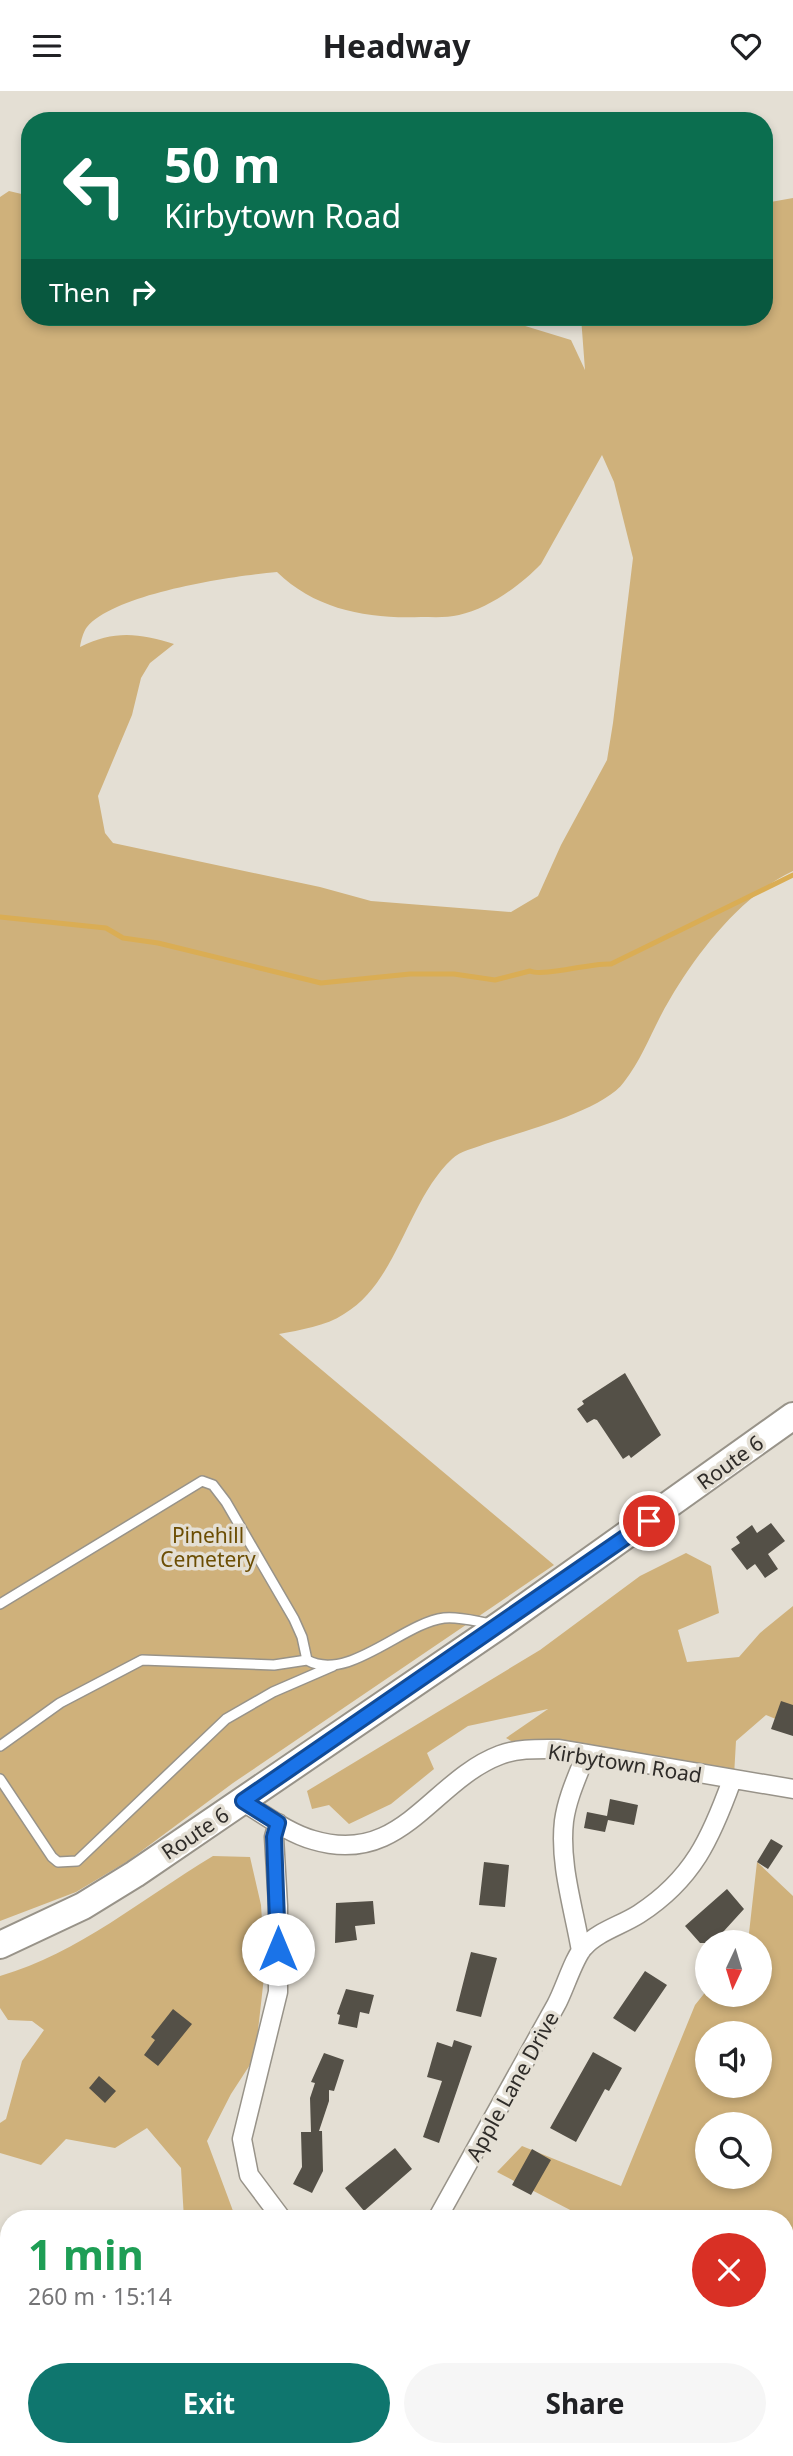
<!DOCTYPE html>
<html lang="en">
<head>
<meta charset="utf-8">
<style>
	:root { --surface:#fff; --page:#f6f6f6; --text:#202124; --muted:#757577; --accent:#0f766e }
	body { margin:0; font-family:"Noto Sans",sans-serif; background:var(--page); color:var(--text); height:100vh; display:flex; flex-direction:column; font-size:26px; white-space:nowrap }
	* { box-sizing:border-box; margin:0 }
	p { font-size:23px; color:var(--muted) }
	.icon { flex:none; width:38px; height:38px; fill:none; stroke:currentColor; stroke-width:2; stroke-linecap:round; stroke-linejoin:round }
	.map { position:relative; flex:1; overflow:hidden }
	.panel { position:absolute; left:0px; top:2119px; width:794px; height:247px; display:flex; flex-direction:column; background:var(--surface); border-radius:28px 28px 0 0; box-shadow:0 4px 10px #0003 }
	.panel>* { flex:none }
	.hud { position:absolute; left:21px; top:21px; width:752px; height:214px; border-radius:28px; box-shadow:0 4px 10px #0003; background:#0b6e4f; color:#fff; overflow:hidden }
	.needle { width:46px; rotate:184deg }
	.buttons { position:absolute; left:695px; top:1839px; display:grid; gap:14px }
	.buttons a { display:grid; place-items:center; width:77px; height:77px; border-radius:50%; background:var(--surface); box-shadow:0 4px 10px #0003; font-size:35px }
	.pin { position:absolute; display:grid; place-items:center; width:60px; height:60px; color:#fff; margin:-30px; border:4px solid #fff; border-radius:50%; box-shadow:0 2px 7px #0007 }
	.me { position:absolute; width:77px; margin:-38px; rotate:0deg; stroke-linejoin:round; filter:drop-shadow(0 0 5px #0008) }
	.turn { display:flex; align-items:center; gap:24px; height:147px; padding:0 28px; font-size:32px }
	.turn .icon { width:91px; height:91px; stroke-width:2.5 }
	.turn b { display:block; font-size:49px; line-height:60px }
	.then { display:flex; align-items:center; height:66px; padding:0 28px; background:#0003; gap:14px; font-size:26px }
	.round { display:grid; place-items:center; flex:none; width:74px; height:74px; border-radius:37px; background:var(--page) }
	.head { display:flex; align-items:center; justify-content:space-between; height:119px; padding:0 28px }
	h1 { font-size:42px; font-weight:700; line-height:52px; color:#1e9e55 }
	.cta { display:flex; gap:14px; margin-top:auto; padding:14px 28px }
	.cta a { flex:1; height:80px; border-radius:42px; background:var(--accent); color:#fff; font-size:28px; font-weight:700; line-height:80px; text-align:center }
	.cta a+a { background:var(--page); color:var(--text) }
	header { display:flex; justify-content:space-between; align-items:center; height:91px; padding:0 28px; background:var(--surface); font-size:32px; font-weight:700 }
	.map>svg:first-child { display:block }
	.green { fill:#cfb17b; fill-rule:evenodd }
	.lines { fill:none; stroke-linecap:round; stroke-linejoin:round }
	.stream { stroke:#daad54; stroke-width:5 }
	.building { fill:#545047 }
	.lane-casing { stroke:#989389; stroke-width:12 }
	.street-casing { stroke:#989389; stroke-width:21 }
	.primary-casing { stroke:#989389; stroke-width:30 }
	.lane { stroke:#fff; stroke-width:9 }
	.street { stroke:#fff; stroke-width:18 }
	.primary { stroke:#fff; stroke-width:26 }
	.route-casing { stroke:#114b97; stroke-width:18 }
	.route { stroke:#1a73e8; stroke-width:12 }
	.labels { text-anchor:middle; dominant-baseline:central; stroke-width:7; stroke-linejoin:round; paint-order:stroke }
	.street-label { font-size:21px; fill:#2f2c29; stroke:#e4dfd4 }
	.park-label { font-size:21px; fill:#6b4d03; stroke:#e4dfd4 }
</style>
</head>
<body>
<header><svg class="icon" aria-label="menu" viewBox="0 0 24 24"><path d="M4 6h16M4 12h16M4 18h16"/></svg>Headway<svg class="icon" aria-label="heart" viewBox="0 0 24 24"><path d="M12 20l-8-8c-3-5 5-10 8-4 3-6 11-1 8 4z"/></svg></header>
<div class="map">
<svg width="793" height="2365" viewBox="0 0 793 2365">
	<rect width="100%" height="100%" fill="#e4dfd4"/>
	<!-- green -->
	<path class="green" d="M 9,100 L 30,105 L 30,226 L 496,226 L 571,249 L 585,279 L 581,226 L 765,226 L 765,112 L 793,107 L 793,780 C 742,804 698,860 670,908 C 654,934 643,967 624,991 C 603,1020 520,1041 485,1053 C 475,1057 460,1060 452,1068 C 407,1110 398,1191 344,1223 C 326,1235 300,1239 279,1243 L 554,1474 L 233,1692 L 128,1770 L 76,1801 L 0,1830 L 0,106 ZM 602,364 L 614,391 L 633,467 L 613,632 L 607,669 L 561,754 L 538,805 L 511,821 L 371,810 L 320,796 L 113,752 L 105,742 L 98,705 L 132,624 L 141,587 L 150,572 L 174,553 C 139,542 114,539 80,556 C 81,550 83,541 87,536 C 116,502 232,485 277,481 C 316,519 368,528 421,526 C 433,526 447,527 459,524 C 488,518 521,494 541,473 Z
		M 686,1462 L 711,1475 L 719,1522 L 678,1539 L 687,1571 L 739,1566 L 760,1542 L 793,1515 L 793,1635 L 766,1624 L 736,1650 L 734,1685 L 537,1665 L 506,1647 L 548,1618 L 468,1635 L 427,1662 L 434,1678 L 391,1713 L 349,1733 L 329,1714 L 312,1718 L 307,1700 L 540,1559 L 640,1485 Z
		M 213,1765 L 250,1766 L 261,1814 L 265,1877 L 255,1966 L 231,2003 L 207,2050 L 236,2128 L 184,2128 L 181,2077 L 147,2037 L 115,2057 L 66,2048 L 41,2074 L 0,2062 L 0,2032 L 6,2028 L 22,1970 L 44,1939 L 32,1930 L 8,1929 L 0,1917 L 0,1885 C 79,1862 143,1807 213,1765 Z
		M 757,1771 L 793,1805 L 793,2281 L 786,2275 L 786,2128 L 569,2128 L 576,2122 L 497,2081 L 522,2055 L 621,2095 L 695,1914 L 707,1899 L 707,1904 L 760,1904 L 760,1852 L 748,1851 ZM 707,1942 L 760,1942 L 760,1995 L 707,1995 ZM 707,2034 L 760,2034 L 760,2086 L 707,2086 Z"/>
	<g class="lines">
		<!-- stream -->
		<path class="stream" d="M 0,826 L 106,837 L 123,847 L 158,852 L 321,892 L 410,883 L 454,883 L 495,889 L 530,880 C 543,886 589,872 611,873 L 793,784"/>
	</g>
	<!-- building -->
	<path class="building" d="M 625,1282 L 661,1344 L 631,1367 L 629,1364 L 623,1368 L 597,1329 L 594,1328 L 587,1332 L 577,1318 L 584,1313 L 582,1310 Z
		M 771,1432 L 785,1450 L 768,1463 L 778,1478 L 765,1487 L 755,1473 L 747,1479 L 731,1458 L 740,1452 L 736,1446 L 752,1434 L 757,1442 Z
		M 781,1610 L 793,1614 L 793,1645 L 771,1638 Z
		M 610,1708 L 638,1714 L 634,1734 L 608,1729 L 605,1741 L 584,1737 L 587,1721 L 607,1725 Z
		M 771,1748 L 783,1755 L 768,1778 L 757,1771 Z
		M 484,1771 L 509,1774 L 505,1816 L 479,1814 Z
		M 727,1798 L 744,1818 L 713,1852 L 700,1852 L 685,1835 Z
		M 373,1810 L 375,1833 L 355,1835 L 357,1849 L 335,1852 L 336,1812 Z
		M 471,1861 L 497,1867 L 481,1926 L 456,1920 Z
		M 645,1880 L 667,1894 L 635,1941 L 613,1927 Z
		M 346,1898 L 374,1904 L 369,1923 L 360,1921 L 357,1937 L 338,1933 L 340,1924 L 337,1923 Z
		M 173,1918 L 192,1933 L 158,1975 L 144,1964 L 155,1949 L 151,1946 Z
		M 454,1949 L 472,1955 L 439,2052 L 423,2046 L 442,1990 L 427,1986 L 437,1951 L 452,1956 Z
		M 593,1961 L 622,1977 L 609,2000 L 605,1998 L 576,2051 L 550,2037 Z
		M 324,1962 L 344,1969 L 334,2000 L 329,1999 L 329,2010 L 319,2040 L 322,2040 L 323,2080 L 312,2102 L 293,2093 L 302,2076 L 301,2041 L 311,2041 L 310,2007 L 315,1992 L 311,1991 Z
		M 99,1985 L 116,2000 L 105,2012 L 89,1997 Z
		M 395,2057 L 412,2078 L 364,2120 L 345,2097 Z
		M 532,2058 L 551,2069 L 531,2104 L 512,2094 Z"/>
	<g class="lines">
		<defs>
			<path id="lane" d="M 0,1513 L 202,1390 L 213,1394 L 226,1411 L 294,1528 L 302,1546 L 307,1569 C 348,1592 403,1532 444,1527 C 459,1525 478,1531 493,1533
				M 0,1655 L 60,1612 L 142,1569 L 274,1574 L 307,1569
				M 0,1688 L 52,1766 L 58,1771 L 77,1770 L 226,1628 L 273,1601 L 333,1575"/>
			<path id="street" d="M 243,1711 C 265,1724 288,1742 313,1749 C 402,1776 431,1690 500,1664 C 518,1657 539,1658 559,1658 L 793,1698
				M 278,1732 L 274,1746 L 278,1815 L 278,1901 L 242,2048 L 249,2084 L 282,2128
				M 581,1860 C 574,1818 559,1773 564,1730 C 567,1707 578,1684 586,1663
				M 437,2128 L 556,1914 C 564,1900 574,1866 584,1856 C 597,1841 622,1834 639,1823 C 693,1788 711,1747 732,1689"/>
			<path id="primary" d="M 0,1854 L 83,1815 L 135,1783 L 500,1534 L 793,1325"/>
		</defs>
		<!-- lane casing -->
		<use href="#lane" class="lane-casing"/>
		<!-- street casing -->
		<use href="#street" class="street-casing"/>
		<!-- primary casing -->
		<use href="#primary" class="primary-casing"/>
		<!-- lane -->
		<use href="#lane" class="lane"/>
		<!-- street -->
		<use href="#street" class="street"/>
		<!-- primary -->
		<use href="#primary" class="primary"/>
	</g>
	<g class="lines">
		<defs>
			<path id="route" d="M 278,1858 L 274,1746 L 278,1732 L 243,1710 L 649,1430"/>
		</defs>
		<!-- route casing -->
		<use href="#route" class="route-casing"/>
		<!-- route -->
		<use href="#route" class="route"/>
	</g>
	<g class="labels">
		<!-- street labels -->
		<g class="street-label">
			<text transform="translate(730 1371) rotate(-36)">Route 6</text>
			<text transform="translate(625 1672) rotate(9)">Kirbytown Road</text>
			<text transform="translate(195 1742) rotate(-34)">Route 6</text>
			<text transform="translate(512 1995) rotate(-61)">Apple Lane Drive</text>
		</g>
		<!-- park labels -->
		<g class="park-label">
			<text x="208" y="1444">Pinehill<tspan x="208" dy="24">Cemetery</tspan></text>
		</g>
	</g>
</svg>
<div class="buttons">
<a><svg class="needle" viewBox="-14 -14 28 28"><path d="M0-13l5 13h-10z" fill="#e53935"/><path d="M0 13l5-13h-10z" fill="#757577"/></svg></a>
<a><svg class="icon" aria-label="sound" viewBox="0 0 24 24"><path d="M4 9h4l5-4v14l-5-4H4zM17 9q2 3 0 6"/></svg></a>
<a><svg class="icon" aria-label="search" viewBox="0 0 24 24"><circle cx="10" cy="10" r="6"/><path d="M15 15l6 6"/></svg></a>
</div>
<div class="pin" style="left:649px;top:1430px;background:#d93025"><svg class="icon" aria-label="arrive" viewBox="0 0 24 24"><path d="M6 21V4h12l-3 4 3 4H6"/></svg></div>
<svg class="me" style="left:278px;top:1858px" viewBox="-20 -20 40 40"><circle r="19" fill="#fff"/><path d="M0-13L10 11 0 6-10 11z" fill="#1a73e8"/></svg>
<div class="hud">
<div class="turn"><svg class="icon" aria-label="left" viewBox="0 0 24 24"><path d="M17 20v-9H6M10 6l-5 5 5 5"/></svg><div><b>50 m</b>Kirbytown Road</div></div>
<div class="then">Then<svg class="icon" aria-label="right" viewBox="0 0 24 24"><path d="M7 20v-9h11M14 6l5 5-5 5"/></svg></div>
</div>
<section class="panel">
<div class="head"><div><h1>1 min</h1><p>260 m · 15:14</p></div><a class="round" style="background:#d93025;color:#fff"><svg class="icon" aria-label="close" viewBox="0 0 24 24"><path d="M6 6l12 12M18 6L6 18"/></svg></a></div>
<div class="cta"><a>Exit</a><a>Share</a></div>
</section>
</div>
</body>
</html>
